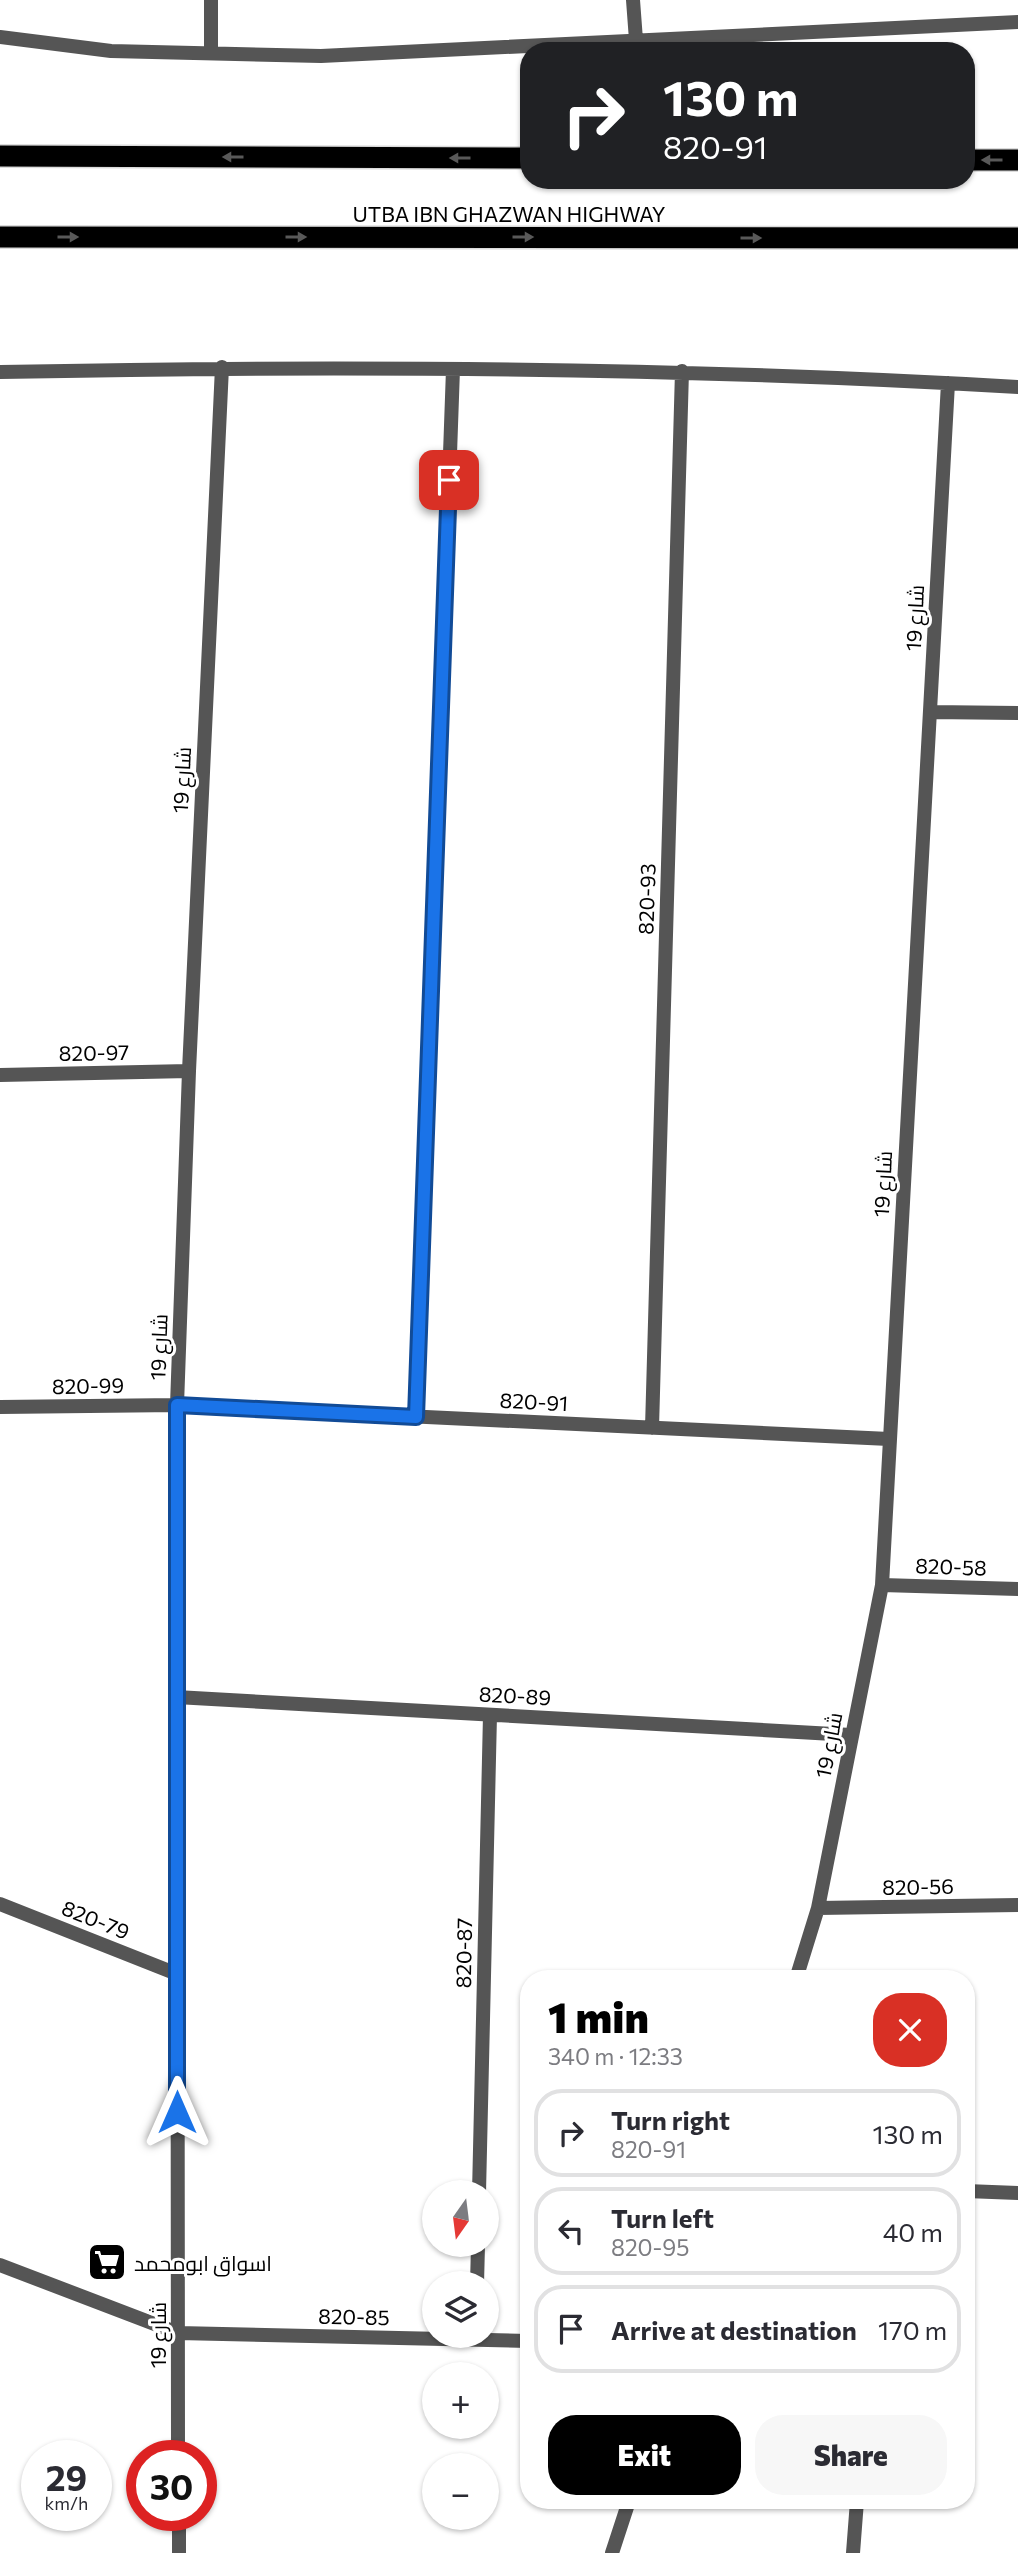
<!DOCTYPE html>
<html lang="en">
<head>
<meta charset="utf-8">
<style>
	:root { --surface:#fff; --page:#f7f7f7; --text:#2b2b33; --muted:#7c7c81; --line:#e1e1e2; --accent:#000 }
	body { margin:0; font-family:Commissioner,Cairo,sans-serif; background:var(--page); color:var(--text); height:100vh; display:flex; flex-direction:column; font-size:26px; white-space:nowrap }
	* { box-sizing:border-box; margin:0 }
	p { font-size:23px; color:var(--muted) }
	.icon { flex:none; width:38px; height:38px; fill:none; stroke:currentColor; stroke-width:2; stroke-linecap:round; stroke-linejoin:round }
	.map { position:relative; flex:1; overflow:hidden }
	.details { position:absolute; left:520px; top:1970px; width:455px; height:539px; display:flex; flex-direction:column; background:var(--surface); border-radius:28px; box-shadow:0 2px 5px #0004 }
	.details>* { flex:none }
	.guide { position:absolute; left:520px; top:42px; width:455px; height:147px; border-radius:28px; box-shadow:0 2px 5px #0004; background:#202124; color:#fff; overflow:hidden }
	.needle { width:46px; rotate:194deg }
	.tools { position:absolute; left:422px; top:2180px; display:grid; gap:14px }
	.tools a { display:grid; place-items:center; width:77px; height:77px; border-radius:50%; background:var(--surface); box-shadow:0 2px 5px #0004; font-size:35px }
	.speed { position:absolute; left:21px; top:2440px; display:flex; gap:14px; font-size:35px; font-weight:700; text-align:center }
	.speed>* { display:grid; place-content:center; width:91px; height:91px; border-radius:50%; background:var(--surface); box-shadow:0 2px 5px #0004; line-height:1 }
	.speed small { font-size:18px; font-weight:400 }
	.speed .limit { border:10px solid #d22; background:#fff; color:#111 }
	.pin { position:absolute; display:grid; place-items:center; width:60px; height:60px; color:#fff; margin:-30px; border-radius:14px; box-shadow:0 4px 10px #0006 }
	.me { position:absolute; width:77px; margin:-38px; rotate:0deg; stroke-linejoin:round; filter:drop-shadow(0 0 5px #0008) }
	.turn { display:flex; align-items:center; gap:24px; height:147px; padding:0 28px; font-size:32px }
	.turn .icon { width:91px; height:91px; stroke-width:2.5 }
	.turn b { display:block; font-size:49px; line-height:60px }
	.round { display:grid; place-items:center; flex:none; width:74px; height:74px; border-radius:28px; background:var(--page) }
	.headline { display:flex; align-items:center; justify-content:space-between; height:119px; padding:0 28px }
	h1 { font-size:42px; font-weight:800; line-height:52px; color:var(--accent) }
	.primary-button { display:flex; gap:14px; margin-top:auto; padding:14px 28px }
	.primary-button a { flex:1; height:80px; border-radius:28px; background:var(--accent); color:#fff; font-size:28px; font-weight:800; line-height:80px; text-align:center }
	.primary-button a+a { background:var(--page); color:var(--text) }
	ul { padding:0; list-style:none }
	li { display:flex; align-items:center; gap:21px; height:88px; margin:0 14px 10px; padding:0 14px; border:4px solid var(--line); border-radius:28px }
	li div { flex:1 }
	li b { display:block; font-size:26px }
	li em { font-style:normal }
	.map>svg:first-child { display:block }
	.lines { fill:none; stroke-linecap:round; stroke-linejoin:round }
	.highway-casing { stroke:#dbdbdb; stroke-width:24 }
	.street { stroke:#555; stroke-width:14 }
	.highway { stroke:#000; stroke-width:21 }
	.oneway { fill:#595959 }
	.route-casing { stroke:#114b97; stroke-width:18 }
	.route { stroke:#1a73e8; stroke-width:12 }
	.labels { text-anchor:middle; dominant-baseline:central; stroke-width:6; stroke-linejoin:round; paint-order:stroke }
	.street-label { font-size:21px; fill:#000; stroke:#fff }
	.poi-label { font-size:21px; fill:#000; stroke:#fff; text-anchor:start }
</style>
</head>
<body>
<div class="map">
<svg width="1018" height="2553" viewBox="0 0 1018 2553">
	<rect width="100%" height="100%" fill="#fff"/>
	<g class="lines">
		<defs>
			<path id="highway" d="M 0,156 L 528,158
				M 966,160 L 1018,160
				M 0,237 L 1018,238"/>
		</defs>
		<!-- highway casing -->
		<use href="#highway" class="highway-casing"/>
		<!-- street -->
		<path class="street" d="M 633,0 L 636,40
			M 0,37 L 111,51 L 321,56 L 1018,22
			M 211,53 L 211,0
			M 0,372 C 339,365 679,367 1018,387
			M 930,712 L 1018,713
			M 0,1075 L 189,1071
			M 0,1407 L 177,1405 L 889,1439
			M 416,1417 L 453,369
			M 652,1428 L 682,371
			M 882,1585 L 1018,1589
			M 176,1697 L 851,1735
			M 0,1904 L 177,1974
			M 818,1908 L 1018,1905
			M 796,1979 L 818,1908 L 882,1585 L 948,383
			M 966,2191 L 1018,2193
			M 479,2193 L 490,1715
			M 0,2265 L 178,2333 L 528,2341
			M 477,2284 L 478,2245
			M 178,2455 L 177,1405 L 189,1071 L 222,367
			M 179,2515 L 179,2553
			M 612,2553 L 629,2501
			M 853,2553 L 857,2501"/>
		<!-- highway -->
		<use href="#highway" class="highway"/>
	</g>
	<!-- one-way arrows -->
	<defs><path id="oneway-solid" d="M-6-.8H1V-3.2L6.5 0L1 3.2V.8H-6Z" transform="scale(1.75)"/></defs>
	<g class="oneway">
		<use href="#oneway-solid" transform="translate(233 157) rotate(-180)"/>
		<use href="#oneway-solid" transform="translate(460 158) rotate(-180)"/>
		<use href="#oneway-solid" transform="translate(992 160) rotate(-180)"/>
		<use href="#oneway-solid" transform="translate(68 237)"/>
		<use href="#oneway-solid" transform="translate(296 237)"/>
		<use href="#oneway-solid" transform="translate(523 237)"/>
		<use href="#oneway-solid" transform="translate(751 238)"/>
	</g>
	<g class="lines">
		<defs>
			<path id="route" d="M 177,2112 L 177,1405 L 416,1417 L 449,480"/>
		</defs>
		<!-- route casing -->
		<use href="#route" class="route-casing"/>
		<!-- route -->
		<use href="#route" class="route"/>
	</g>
	<!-- icons -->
	<defs>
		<symbol id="supermarket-square" viewBox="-11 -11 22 22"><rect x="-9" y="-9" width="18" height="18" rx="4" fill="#000" stroke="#fff"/><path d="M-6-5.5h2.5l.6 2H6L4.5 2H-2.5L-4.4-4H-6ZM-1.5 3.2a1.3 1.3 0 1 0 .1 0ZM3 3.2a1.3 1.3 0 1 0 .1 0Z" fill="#fff"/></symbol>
	</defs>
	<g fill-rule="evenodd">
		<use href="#supermarket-square" x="85" y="2240" width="44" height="44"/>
	</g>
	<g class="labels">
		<!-- street labels -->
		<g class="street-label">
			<text x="509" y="213">UTBA IBN GHAZWAN HIGHWAY</text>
			<text transform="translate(914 618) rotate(-87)">شارع 19</text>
			<text transform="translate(181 780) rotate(-87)">شارع 19</text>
			<text transform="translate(646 899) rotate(-88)">820-93</text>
			<text transform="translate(94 1052) rotate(-1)">820-97</text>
			<text transform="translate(882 1184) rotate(-87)">شارع 19</text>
			<text transform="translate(158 1347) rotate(-88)">شارع 19</text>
			<text transform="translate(88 1385) rotate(-1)">820-99</text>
			<text transform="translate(534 1401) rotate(3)">820-91</text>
			<text transform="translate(951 1566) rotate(2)">820-58</text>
			<text transform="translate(515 1695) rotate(3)">820-89</text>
			<text transform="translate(828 1745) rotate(-79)">شارع 19</text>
			<text transform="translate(918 1886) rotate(-1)">820-56</text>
			<text transform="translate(96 1919) rotate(22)">820-79</text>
			<text transform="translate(463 1953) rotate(-89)">820-87</text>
			<text transform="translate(354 2316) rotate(1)">820-85</text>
			<text transform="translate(157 2335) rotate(-90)">شارع 19</text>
		</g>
		<!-- poi labels -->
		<g class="poi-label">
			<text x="134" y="2262">اسواق ابومحمد</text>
		</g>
	</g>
</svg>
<div class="tools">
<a><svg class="needle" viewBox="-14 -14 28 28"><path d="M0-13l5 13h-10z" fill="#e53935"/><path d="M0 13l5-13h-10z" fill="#7c7c81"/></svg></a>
<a><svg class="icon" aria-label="layers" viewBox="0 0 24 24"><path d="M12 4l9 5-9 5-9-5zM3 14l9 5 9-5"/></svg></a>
<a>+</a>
<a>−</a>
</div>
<div class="speed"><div>29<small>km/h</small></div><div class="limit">30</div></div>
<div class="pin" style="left:449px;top:480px;background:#d93025"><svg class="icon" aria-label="arrive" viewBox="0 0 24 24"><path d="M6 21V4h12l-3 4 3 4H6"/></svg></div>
<svg class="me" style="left:177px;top:2112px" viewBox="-20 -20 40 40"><path d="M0-17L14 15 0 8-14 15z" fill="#1a73e8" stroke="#fff" stroke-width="4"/></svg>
<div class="guide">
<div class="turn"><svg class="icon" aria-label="right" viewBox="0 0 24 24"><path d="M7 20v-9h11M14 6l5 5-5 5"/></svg><div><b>130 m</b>820-91</div></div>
</div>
<section class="details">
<div class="headline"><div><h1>1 min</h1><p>340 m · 12:33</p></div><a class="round" style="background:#d93025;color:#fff"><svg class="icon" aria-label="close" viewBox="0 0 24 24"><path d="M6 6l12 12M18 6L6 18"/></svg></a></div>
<ul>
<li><svg class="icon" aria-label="right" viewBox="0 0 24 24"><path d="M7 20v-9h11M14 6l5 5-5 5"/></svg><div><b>Turn right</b><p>820-91</p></div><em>130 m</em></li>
<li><svg class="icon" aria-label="left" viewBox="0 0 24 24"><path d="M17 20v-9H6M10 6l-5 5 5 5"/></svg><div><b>Turn left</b><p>820-95</p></div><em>40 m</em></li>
<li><svg class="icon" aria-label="arrive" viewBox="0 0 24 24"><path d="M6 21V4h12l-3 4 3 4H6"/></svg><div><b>Arrive at destination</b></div><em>170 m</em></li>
</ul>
<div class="primary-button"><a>Exit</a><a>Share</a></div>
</section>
</div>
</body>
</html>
